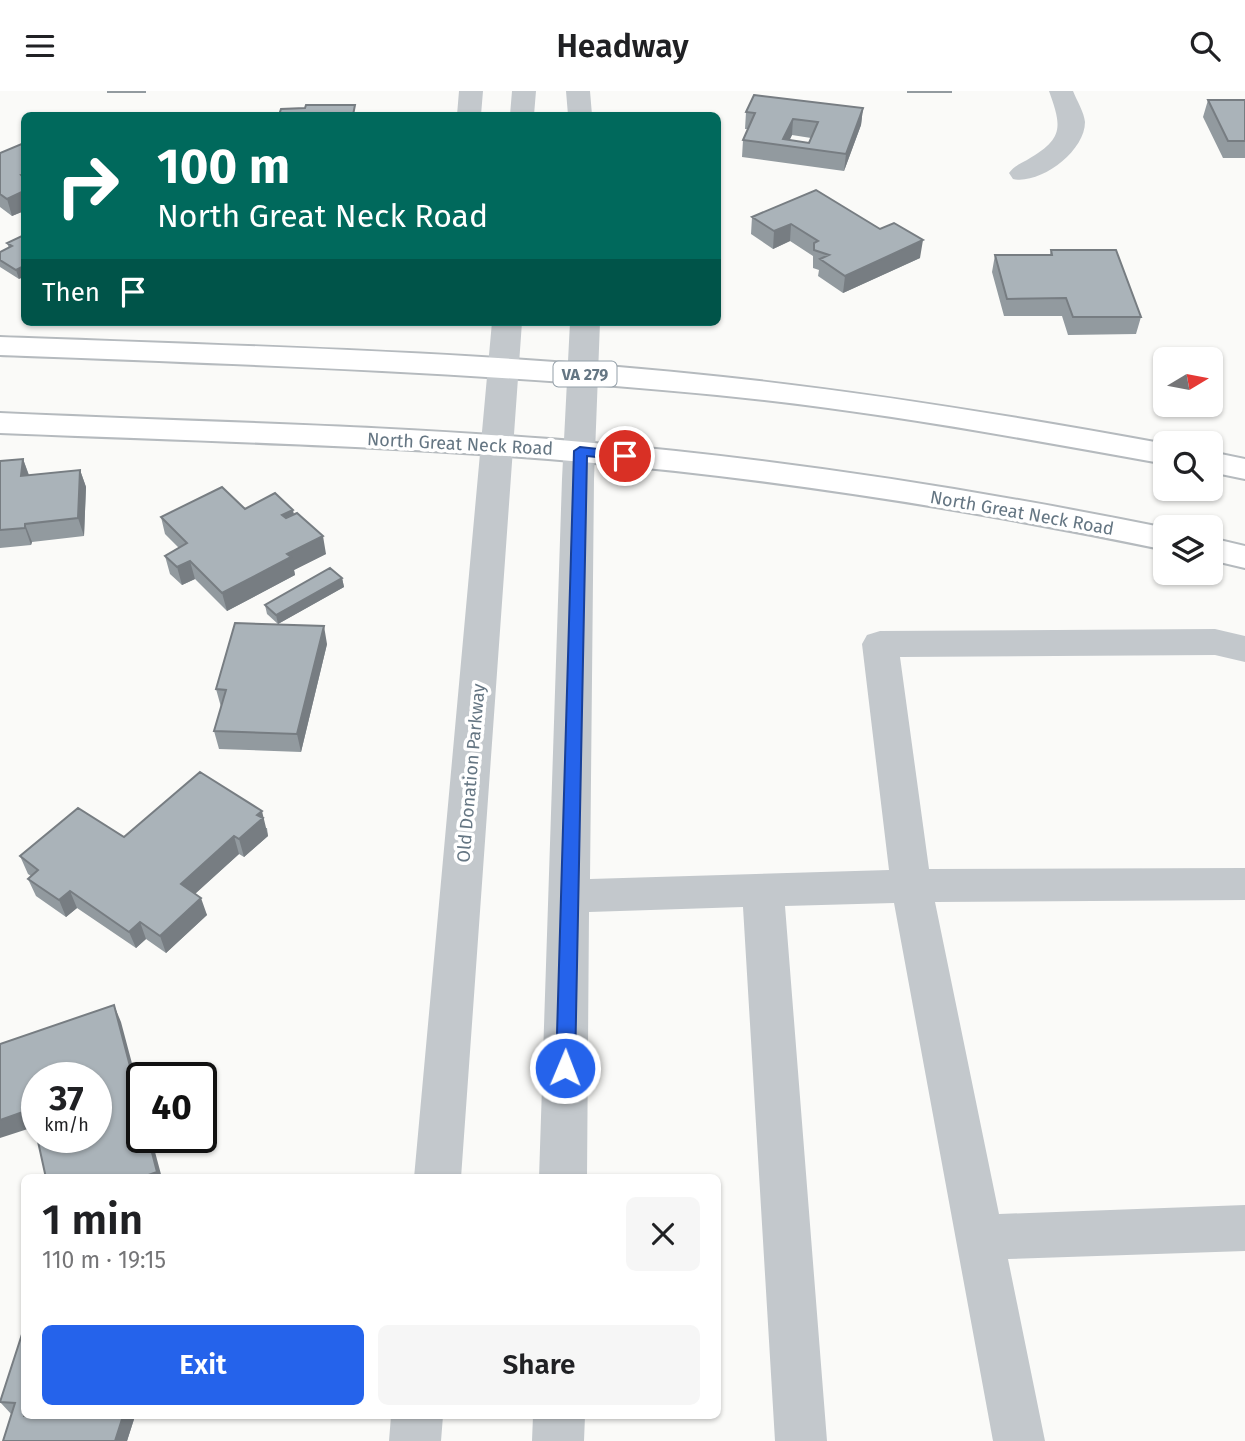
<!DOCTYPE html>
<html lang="en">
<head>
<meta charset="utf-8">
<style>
	:root { --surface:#fff; --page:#f6f6f6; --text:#202124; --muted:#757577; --accent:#2563eb }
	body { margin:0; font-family:"Fira Sans",sans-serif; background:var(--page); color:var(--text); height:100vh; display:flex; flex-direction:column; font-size:26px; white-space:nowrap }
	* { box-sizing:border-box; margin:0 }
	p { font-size:23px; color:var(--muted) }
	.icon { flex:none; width:38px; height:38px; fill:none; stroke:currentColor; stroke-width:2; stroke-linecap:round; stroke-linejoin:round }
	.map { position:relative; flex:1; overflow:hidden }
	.sheet { position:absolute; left:21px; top:1083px; width:700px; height:245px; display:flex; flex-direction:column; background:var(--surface); border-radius:10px; box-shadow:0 2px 5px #0004 }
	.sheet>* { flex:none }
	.guide { position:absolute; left:21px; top:21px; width:700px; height:214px; border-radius:10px; box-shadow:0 2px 5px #0004; background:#00695c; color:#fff; overflow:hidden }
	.needle { width:46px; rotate:80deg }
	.tools { position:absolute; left:1153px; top:256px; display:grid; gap:14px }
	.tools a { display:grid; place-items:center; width:70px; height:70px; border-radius:10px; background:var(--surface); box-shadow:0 2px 5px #0004; font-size:35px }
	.speed { position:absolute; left:21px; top:971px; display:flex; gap:14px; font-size:35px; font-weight:700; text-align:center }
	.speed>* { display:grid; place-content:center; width:91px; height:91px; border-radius:50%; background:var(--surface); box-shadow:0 2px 5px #0004; line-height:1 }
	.speed small { font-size:18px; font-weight:400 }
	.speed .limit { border:4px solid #111; border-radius:10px; background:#fff; color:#111 }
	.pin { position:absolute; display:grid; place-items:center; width:60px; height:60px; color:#fff; margin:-30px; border:4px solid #fff; border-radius:50%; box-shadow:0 2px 7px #0007 }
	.me { position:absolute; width:77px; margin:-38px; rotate:1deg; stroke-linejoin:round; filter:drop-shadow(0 0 5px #0008) }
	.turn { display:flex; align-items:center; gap:24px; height:147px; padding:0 21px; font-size:32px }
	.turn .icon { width:91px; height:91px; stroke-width:2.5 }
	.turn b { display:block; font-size:49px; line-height:60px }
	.then { display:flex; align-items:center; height:66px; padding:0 21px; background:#0003; gap:14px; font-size:26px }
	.round { display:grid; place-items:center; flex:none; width:74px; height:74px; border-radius:10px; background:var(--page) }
	.overview { display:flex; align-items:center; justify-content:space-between; height:119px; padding:0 21px }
	h1 { font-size:42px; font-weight:600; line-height:52px }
	.button { display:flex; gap:14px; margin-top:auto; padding:14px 21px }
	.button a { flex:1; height:80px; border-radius:10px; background:var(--accent); color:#fff; font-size:28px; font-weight:600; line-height:80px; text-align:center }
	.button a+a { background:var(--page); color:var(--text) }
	header { display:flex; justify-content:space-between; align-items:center; height:91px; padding:0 21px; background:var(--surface); font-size:32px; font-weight:600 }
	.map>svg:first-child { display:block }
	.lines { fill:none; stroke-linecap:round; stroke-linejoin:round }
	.major-casing { stroke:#b5babe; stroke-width:4 }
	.minor { fill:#c3c8cc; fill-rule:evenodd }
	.major { fill:#fff; fill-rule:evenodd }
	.wall { fill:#929a9f; fill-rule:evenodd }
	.shaded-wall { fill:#777d82 }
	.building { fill:#aab3b9; stroke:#777d82; stroke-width:2; fill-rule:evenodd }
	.route { fill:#2563eb; stroke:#184099; stroke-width:2 }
	.labels { text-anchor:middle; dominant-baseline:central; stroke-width:7; stroke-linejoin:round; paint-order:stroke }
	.shield { fill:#fff; stroke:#939fa8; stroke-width:2 }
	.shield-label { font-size:16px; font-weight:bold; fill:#657683 }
	.street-label { font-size:18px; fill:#657683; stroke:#fff }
</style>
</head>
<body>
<header><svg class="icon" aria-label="menu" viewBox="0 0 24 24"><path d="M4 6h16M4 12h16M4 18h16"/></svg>Headway<svg class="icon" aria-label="search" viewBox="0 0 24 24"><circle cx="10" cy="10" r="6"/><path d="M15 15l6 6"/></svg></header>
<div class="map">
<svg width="1245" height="1350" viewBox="0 0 1245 1350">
	<rect width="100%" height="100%" fill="#fafaf8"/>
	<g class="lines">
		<defs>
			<path id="major" d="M 0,246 C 241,255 483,260 723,286 C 872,302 1019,326 1166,353 L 1166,373 C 1017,346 868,319 717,304 C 479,281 239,273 0,264 Z
				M 0,322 C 194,331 389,334 583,351 C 779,368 973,398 1166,437 L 1166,459 C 973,419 779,388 583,371 C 389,354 194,350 0,342 Z
				M 1211,361 L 1245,368 L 1245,388 L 1211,381 Z
				M 1211,447 L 1245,455 L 1245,477 L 1211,469 Z"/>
		</defs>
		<!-- major casing -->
		<use href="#major" class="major-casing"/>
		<!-- minor -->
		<path class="minor" d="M 459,0 L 483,0 L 481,24 L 457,24 Z
			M 512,0 L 536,0 L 534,24 L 510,24 Z
			M 566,0 L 590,0 L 592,24 L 568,24 Z
			M 1049,0 L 1073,0 C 1077,10 1084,21 1085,31 C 1085,61 1039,94 1013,88 L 1009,82 C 1014,75 1020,73 1027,69 C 1064,48 1062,36 1049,0 Z
			M 492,231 L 522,231 L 461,1087 L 414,1087 Z
			M 570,231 L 600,231 L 594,388 L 590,788 L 889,779 L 862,553 L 867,544 L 880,540 L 1215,538 L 1245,545 L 1245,571 L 1215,564 L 900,566 L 929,778 L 1245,777 L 1245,809 L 935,811 L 999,1123 L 1245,1114 L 1245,1160 L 1008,1168 L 1045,1350 L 993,1350 L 894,812 L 785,815 L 827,1350 L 775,1350 L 743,816 L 589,821 L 587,1087 L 539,1087 L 562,388 Z
			M 391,1325 L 443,1325 L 441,1350 L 389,1350 Z
			M 533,1325 L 585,1325 L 584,1350 L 532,1350 Z"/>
		<!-- major -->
		<use href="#major" class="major"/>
	</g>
	<!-- wall -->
	<path class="wall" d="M 107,0 L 146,0 L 146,2 L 107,2 Z
		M 907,0 L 952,0 L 952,2 L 907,2 Z
		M 1208,9 L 1245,9 L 1245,67 L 1223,67 L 1203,26 Z
		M 863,17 L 861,34 L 844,80 L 742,66 L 743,49 L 748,38 L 745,38 L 746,21 ZM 792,44 L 811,47 L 809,52 L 789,49 Z
		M 24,52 L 24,120 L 12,125 L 0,116 L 0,62 Z
		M 816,99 L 920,167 L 843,202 L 818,185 L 819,179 L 813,177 L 813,165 L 790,150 L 773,158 L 751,143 L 752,126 Z
		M 24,144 L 19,188 L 0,176 L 0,161 L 9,157 L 7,152 Z
		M 1051,159 L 1141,226 L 1136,243 L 1068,244 L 1062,225 L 1004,225 L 992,181 L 995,164 L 1050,164 Z
		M 23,368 L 29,384 L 80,379 L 86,396 L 84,445 L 32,451 L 31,454 L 0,457 L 0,370 Z
		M 245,418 L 294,424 L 326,463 L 294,479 L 295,484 L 227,520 L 195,488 L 182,494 L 170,483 L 165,465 L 179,457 L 165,443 L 161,426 Z
		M 342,487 L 344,496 L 278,533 L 267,523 L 265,514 Z
		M 327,553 L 301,661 L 219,658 L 214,640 L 221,616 L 216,598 Z
		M 267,737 L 268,745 L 244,766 L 239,763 L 195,803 L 207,824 L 166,862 L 146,848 L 136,857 L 77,817 L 66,826 L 36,805 L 28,788 L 31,785 L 28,783 L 20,765 L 124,746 Z
		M 24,1237 L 24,1325 L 135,1325 L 127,1350 L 3,1350 L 12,1324 L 0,1311 Z"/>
	<!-- shaded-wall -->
	<path class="shaded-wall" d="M 863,17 L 861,34 L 844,80 L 846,63 Z
		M 793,28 L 792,44 L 787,55 L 783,48 Z
		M 24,100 L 24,120 L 12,125 L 7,108 Z
		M 791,133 L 790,150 L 773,158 L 774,140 Z
		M 923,149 L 920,167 L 843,202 L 845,185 Z
		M 24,175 L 24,186 L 19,188 L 16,179 Z
		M 23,368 L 29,385 L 21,385 Z
		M 80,379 L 86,396 L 84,445 L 78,427 Z
		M 293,419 L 297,437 L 282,424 Z
		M 25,433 L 32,451 L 31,454 L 25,437 Z
		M 323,445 L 326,463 L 294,479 L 295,484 L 227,520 L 222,502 L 287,463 Z
		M 190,470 L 195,488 L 182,494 L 177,476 Z
		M 342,487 L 344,496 L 278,533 L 276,524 Z
		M 324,535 L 327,553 L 301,661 L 297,643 Z
		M 262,720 L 268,745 L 244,766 L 239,748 L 257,724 Z
		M 234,745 L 239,763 L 187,810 L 181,793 Z
		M 70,800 L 77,817 L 66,826 L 59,809 Z
		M 201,807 L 207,824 L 166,862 L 160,845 Z
		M 140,831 L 146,848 L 136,857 L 129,841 Z
		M 114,914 L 121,931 L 142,1010 L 142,1021 Z
		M 31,1018 L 37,1035 L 0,1047 L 0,1029 Z
		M 148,1046 L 151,1046 L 162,1087 L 140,1087 Z
		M 123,1325 L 135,1325 L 127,1350 L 115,1350 Z"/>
	<!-- building -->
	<path class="building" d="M 754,4 L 863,17 L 846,63 L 743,49 L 755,22 L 746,21 ZM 793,28 L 818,31 L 809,52 L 783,48 Z
		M 1208,9 L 1245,9 L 1245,50 L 1228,50 Z
		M 306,14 L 355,14 L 353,24 L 279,24 L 281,18 L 305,17 Z
		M 24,52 L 24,83 L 21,84 L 24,87 L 24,100 L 7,108 L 0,103 L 0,62 Z
		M 816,99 L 880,138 L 894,132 L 923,149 L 845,185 L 820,168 L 829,164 L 814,159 L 814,152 L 818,150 L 791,133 L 774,140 L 752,126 Z
		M 24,144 L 24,175 L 16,179 L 0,169 L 0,161 L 12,155 L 7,152 Z
		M 1051,159 L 1116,159 L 1141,226 L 1073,226 L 1066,207 L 1007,208 L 995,164 L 1052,164 Z
		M 23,368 L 21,385 L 80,379 L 78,427 L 25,433 L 25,437 L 0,439 L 0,370 Z
		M 222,396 L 245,418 L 275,402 L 293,419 L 282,424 L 286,427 L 297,422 L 323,445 L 287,463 L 291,466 L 222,502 L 190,470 L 177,476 L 165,465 L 187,452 L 161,426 Z
		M 330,477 L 342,487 L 276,524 L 265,514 Z
		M 235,532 L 324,535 L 297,643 L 214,640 L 226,599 L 216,598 Z
		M 200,681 L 262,720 L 257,724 L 263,727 L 239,748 L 234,745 L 181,793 L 201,807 L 160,845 L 140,831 L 129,841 L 70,800 L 59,809 L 28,788 L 38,779 L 20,765 L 78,717 L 124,746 Z
		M 114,914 L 142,1021 L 142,1046 L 148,1046 L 157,1081 L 140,1087 L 46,1087 L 37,1046 L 96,1046 L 96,987 L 37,987 L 37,1044 L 31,1018 L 0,1029 L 0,953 Z
		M 24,1237 L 24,1325 L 123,1325 L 115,1350 L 3,1350 L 15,1312 L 0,1311 Z"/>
	<!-- route -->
	<path class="route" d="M 580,356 L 625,361 L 632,365 L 625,369 L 587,365 L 575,977 L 572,983 L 565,985 L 559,983 L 556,977 L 574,360 Z"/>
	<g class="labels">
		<!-- shield labels -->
		<rect class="shield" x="553.5" y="270.5" width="63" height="25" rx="5"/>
		<g class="shield-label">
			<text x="585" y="283">VA 279</text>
		</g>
		<!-- street labels -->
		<g class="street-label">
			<text transform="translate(460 353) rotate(3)">North Great Neck Road</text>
			<text transform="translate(1022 422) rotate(10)">North Great Neck Road</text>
			<text transform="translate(471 682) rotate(-85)">Old Donation Parkway</text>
		</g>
	</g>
</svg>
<div class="tools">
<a><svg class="needle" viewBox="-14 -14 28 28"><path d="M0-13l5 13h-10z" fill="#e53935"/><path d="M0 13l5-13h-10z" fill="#757577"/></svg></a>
<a><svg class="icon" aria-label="search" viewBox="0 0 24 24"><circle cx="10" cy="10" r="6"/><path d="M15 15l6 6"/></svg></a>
<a><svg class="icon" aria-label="layers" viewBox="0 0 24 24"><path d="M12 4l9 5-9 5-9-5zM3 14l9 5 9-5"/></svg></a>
</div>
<div class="speed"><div>37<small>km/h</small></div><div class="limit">40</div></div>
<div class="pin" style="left:625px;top:365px;background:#d93025"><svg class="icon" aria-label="arrive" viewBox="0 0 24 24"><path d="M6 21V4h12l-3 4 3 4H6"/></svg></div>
<svg class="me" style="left:565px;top:977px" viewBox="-20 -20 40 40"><circle r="17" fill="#2563eb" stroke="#fff" stroke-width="3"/><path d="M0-11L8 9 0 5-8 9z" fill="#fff"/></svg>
<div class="guide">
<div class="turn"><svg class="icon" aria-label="right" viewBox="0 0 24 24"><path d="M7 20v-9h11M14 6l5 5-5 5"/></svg><div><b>100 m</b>North Great Neck Road</div></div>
<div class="then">Then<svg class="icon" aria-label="arrive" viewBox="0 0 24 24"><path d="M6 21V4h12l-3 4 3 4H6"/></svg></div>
</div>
<section class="sheet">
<div class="overview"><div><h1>1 min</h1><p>110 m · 19:15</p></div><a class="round"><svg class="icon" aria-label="close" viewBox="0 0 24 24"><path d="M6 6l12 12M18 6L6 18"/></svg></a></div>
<div class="button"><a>Exit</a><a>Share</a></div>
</section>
</div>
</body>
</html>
